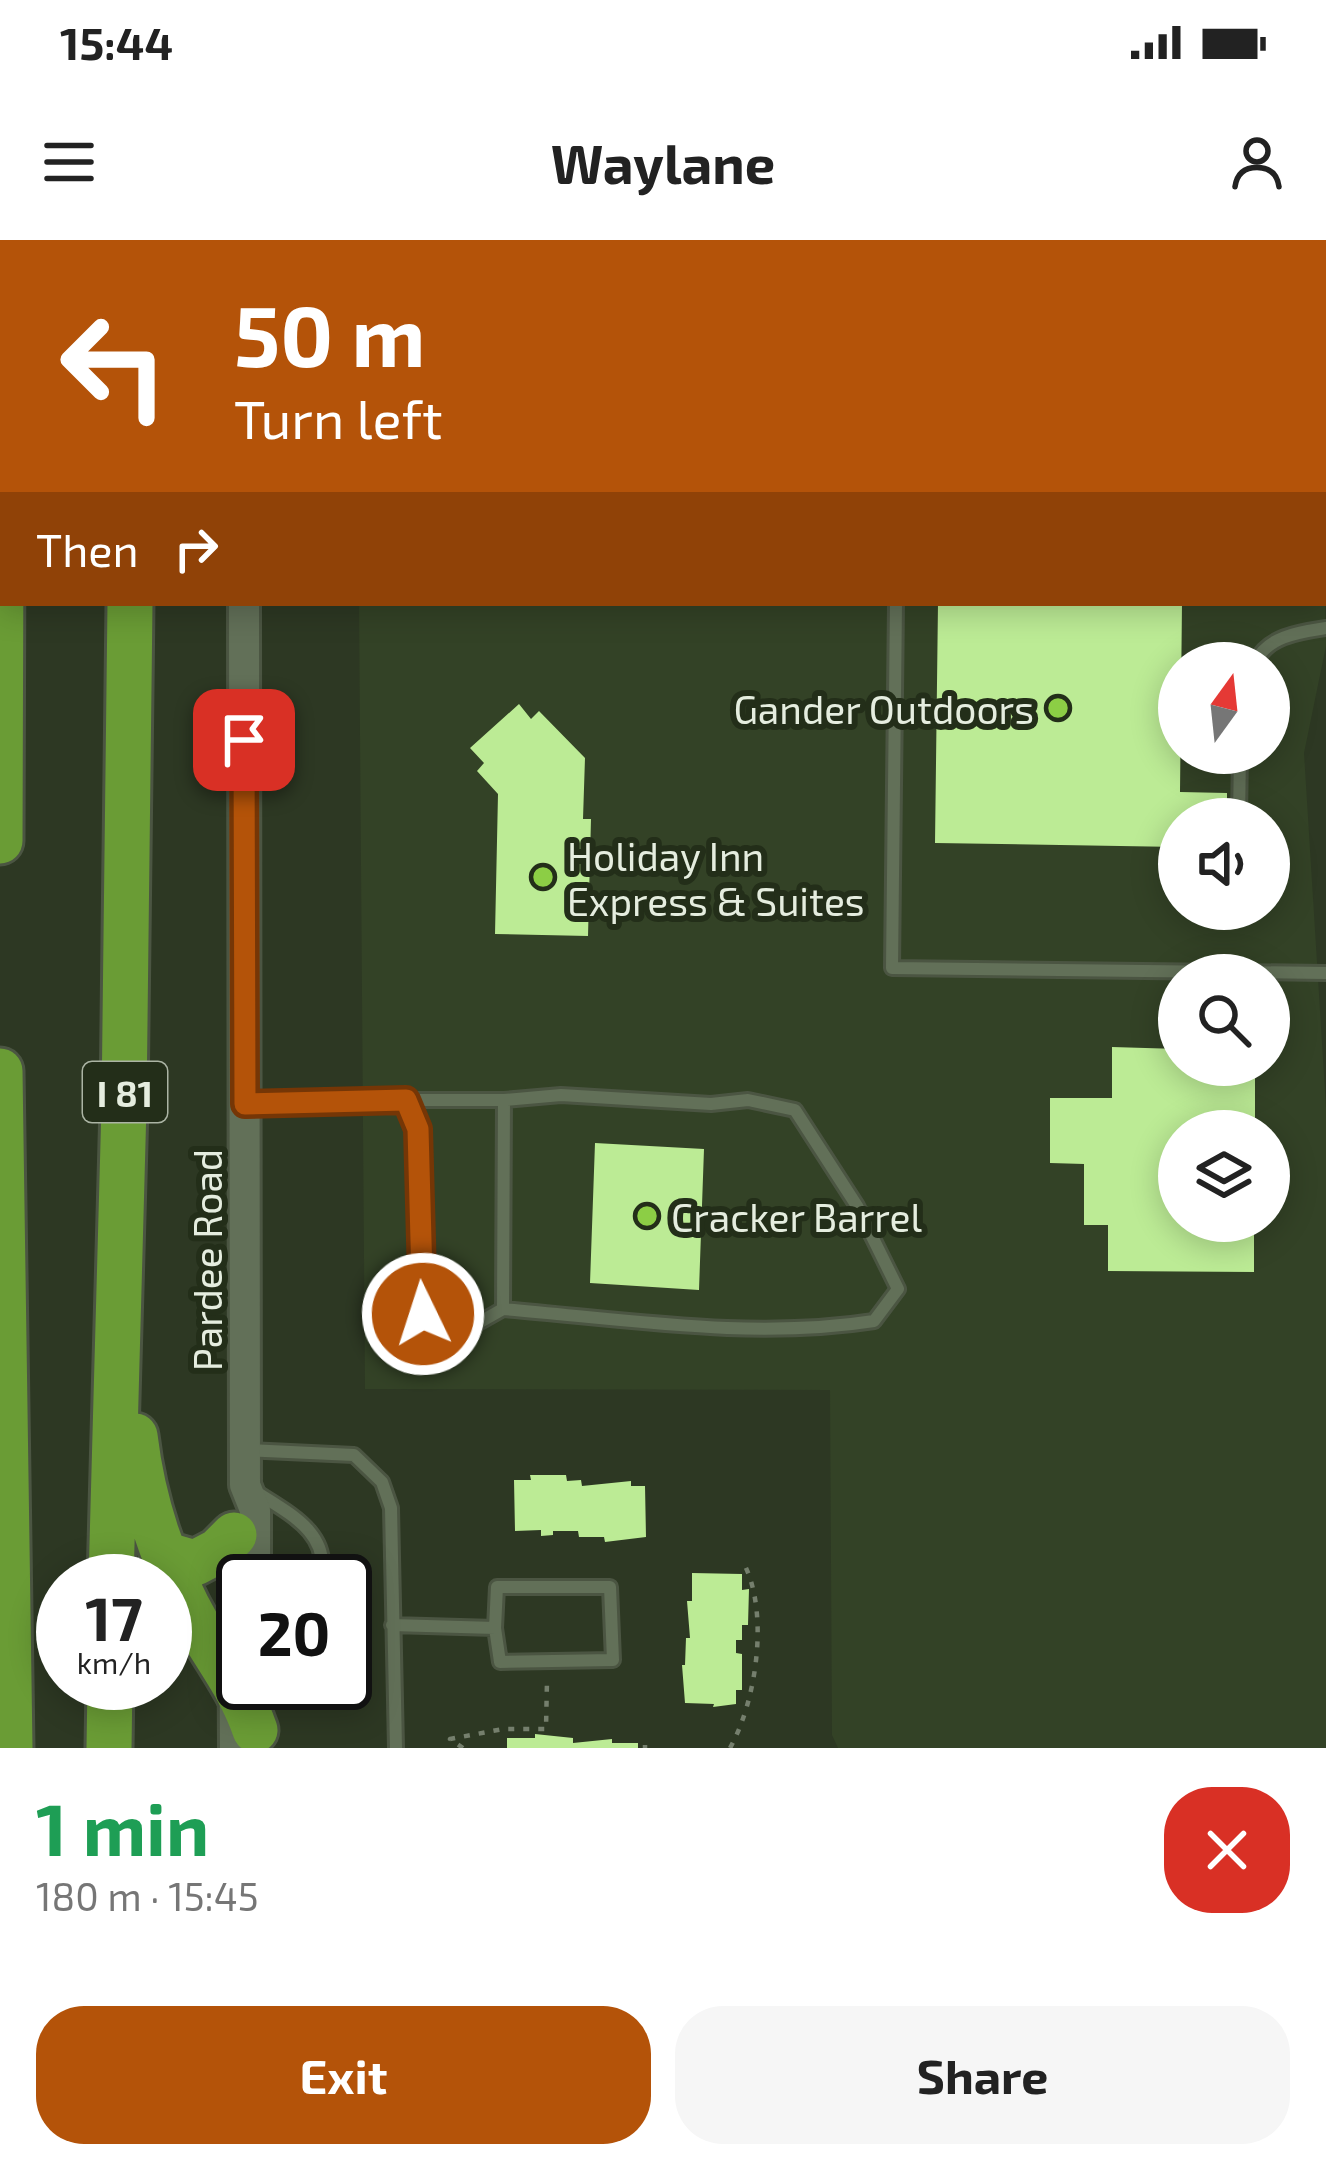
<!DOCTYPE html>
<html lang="en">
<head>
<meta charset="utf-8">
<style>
	:root { --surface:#fff; --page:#f6f6f6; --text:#222; --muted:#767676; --accent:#b45309 }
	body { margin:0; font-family:"Exo 2",sans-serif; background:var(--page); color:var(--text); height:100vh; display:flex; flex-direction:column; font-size:45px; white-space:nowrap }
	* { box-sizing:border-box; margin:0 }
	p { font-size:39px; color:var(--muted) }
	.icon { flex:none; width:66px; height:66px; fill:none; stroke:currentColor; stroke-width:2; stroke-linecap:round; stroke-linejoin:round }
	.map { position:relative; height:1508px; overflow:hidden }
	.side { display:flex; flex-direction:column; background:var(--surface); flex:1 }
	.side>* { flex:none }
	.banner { position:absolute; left:0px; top:0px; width:1326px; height:366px; box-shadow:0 6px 30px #0003; background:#b45309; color:#fff; overflow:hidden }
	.needle { width:78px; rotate:15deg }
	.tools { position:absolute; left:1158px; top:402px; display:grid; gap:24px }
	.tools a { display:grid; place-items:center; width:132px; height:132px; border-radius:50%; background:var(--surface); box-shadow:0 6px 30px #0003; font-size:60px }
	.speed { position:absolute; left:36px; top:1314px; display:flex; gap:24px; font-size:60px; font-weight:700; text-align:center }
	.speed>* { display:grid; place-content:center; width:156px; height:156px; border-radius:50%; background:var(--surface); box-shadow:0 6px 30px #0003; line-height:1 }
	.speed small { font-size:30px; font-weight:400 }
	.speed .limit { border:6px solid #111; border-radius:18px; background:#fff; color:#111 }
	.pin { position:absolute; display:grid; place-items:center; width:102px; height:102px; color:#fff; margin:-51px; border-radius:24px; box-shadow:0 6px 18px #0006 }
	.me { position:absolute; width:132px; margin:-66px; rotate:356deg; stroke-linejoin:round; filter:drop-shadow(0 0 9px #0008) }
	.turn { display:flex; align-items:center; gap:42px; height:252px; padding:0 36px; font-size:54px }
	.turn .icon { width:156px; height:156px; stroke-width:2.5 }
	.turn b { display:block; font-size:84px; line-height:102px }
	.then { display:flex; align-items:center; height:114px; padding:0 36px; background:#0003; gap:24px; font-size:45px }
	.round { display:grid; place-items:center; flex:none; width:126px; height:126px; border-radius:48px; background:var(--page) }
	.summary { display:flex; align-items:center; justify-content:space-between; height:204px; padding:0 36px }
	h1 { font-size:72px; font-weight:700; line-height:90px; color:#1e9e55 }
	.button { display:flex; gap:24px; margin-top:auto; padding:24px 36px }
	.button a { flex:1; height:138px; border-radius:48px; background:var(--accent); color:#fff; font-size:48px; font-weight:700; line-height:138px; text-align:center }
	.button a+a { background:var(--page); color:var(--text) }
	.status { display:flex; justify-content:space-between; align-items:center; height:84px; padding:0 60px; background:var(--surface); direction:ltr }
	.status svg { height:33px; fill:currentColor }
	header { display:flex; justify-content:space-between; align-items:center; height:156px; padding:0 36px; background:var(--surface); font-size:54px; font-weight:700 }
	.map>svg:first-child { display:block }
	.built { fill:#334226; fill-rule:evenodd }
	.building { fill:#bceb95 }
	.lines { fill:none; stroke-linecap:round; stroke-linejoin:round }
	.service-casing { stroke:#4b5542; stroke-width:18 }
	.minor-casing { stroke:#4b5542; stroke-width:30 }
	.tertiary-casing { stroke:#4b5542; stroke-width:36 }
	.motorway-casing { stroke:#4b5542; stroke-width:51 }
	.path { stroke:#757f6d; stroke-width:4.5; stroke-dasharray:6 9; stroke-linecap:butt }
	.service { stroke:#627058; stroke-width:12 }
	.minor { stroke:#627058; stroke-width:24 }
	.tertiary { stroke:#627058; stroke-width:30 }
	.motorway { stroke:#6a9c35; stroke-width:45 }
	.route-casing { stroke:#753606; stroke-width:30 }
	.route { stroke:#b45309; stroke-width:21 }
	.poi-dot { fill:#8cce45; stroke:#232e19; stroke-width:4.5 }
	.labels { text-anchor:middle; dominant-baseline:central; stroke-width:12; stroke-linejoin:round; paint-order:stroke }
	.shield { fill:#232e19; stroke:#abb4a4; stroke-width:3 }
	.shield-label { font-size:36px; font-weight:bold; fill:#e5eddf }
	.poi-label { font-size:39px; fill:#e5eddf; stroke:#232e19; text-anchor:start }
	.street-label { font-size:39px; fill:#e5eddf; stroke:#232e19 }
</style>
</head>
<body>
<div class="status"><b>15:44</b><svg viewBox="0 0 49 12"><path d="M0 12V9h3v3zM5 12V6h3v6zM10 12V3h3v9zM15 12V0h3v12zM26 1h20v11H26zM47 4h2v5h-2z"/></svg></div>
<header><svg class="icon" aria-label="menu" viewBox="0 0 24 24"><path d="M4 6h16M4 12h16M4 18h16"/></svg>Waylane<svg class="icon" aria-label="person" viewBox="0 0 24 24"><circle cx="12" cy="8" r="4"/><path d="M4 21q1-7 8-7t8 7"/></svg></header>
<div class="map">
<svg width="1326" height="1508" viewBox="0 0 1326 1508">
	<rect width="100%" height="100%" fill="#2d3823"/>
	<!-- built -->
	<path class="built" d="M 486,0 L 810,0 L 846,3 L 486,3 Z
		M 1323,209 L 1326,406 L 1304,513 L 1326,867 L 1326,1508 L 838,1508 L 832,1495 L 830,1150 L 365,1149 L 359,363 L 1323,363 ZM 1179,423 L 1269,423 L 1269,513 L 1179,513 ZM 1179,579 L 1269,579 L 1269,669 L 1179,669 ZM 1179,735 L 1269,735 L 1269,825 L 1179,825 ZM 1179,891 L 1269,891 L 1269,981 L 1179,981 Z"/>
	<!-- building -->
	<path class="building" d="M 938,363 L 1182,363 L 1180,552 L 1227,553 L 1227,579 L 1179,579 L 1179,607 L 935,603 Z
		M 519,464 L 531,479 L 539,471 L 585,518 L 583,579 L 591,579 L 588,696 L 495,694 L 498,554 L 477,531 L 484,523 L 470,508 Z
		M 1112,807 L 1179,809 L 1179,825 L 1255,825 L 1255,891 L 1179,891 L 1179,981 L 1254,981 L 1254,1032 L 1108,1031 L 1108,985 L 1084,985 L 1084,924 L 1050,923 L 1050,858 L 1112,858 Z
		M 595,903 L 704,909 L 699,1050 L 590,1043 Z
		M 530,1235 L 566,1235 L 567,1241 L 581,1240 L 582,1246 L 631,1241 L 631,1246 L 645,1246 L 646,1297 L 605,1302 L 604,1297 L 579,1297 L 578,1291 L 553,1291 L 553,1295 L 541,1296 L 541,1290 L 515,1291 L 514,1240 L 531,1240 Z
		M 692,1333 L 742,1334 L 742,1350 L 749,1349 L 748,1385 L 742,1385 L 742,1400 L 736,1400 L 736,1413 L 742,1414 L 742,1450 L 736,1450 L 736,1464 L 713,1467 L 714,1464 L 685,1463 L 682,1425 L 685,1425 L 686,1398 L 690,1398 L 687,1361 L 692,1361 Z
		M 535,1494 L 573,1498 L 573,1503 L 612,1499 L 612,1503 L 638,1503 L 638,1508 L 507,1508 L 507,1498 L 535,1498 Z"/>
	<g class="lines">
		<defs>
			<path id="service" d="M 900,3 L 900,0
				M 1101,3 L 1102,0
				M 1323,7 L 1324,0
				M 896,363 L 892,728 L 1326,733
				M 1255,423 C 1267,396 1300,392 1326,388
				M 1239,579 L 1240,513
				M 406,860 L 504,860
				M 246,864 L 406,860 L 418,889 L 423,1074 L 480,1082 L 503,1069 L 504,860 L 561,855 L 711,864 L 748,860 L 795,870 L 857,966 L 898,1049 L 874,1081 C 753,1100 624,1079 503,1069
				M 246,1210 L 354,1215 L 382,1242 L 391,1268 L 396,1508
				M 253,1250 C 288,1273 333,1293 320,1341
				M 392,1385 L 495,1388 L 497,1347 L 610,1347 L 613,1420 L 500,1422 L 495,1388"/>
			<path id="minor" d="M 1058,0 L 1069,3
				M 1323,151 L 1326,153"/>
			<path id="tertiary" d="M 240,0 L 240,3
				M 244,363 L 245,1245 L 255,1270 L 255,1341
				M 234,1309 L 235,1508"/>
			<path id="motorway" d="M 135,3 L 135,0
				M 0,601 L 2,0
				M 0,831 L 10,1508
				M 135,1196 C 143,1264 166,1331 201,1391 C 221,1424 242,1452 255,1490
				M 164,1314 L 195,1323 L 218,1311 L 234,1295
				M 111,1341 L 124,866 L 130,363
				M 109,1508 L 110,1443"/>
		</defs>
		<!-- service casing -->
		<use href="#service" class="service-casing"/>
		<!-- minor casing -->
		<use href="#minor" class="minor-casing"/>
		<!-- tertiary casing -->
		<use href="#tertiary" class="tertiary-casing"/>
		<!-- motorway casing -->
		<use href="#motorway" class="motorway-casing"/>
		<!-- path -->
		<path class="path" d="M 645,1505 L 645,1508
			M 463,1508 L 450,1499 L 503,1489 L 546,1489 L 547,1440
			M 730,1508 C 757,1460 770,1369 742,1320"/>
		<!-- service -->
		<use href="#service" class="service"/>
		<!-- minor -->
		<use href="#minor" class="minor"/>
		<!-- tertiary -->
		<use href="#tertiary" class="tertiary"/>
		<!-- motorway -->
		<use href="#motorway" class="motorway"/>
	</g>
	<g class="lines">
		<defs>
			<path id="route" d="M 244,500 L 245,864 L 406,860 L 418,889 L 423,1074"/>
		</defs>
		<!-- route casing -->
		<use href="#route" class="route-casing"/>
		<!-- route -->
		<use href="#route" class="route"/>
	</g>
	<!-- markers -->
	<g class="poi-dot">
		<circle cx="1058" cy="468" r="12"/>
		<circle cx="543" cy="637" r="12"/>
		<circle cx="647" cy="976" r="12"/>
	</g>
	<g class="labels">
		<!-- shield labels -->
		<rect class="shield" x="83" y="822" width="84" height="60" rx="9"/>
		<g class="shield-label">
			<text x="125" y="852">I 81</text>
		</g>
		<!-- poi labels -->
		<g class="poi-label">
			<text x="1034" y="468" text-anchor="end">Gander Outdoors</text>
			<text x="567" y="615">Holiday Inn<tspan x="567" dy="45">Express &amp; Suites</tspan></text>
			<text x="671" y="976">Cracker Barrel</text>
		</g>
		<!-- street labels -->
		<g class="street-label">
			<text transform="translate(206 1020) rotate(-90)">Pardee Road</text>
		</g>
	</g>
</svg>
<div class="tools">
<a><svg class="needle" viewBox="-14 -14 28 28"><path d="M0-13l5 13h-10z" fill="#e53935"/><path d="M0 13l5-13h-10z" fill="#767676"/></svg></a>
<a><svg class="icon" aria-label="sound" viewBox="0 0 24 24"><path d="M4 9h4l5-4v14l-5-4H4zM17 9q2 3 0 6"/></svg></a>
<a><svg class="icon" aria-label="search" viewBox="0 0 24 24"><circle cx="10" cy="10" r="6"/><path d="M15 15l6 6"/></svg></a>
<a><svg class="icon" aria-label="layers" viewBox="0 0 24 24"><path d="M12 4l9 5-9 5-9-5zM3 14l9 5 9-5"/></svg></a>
</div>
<div class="speed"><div>17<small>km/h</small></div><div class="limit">20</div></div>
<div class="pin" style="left:244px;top:500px;background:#d93025"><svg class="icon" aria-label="arrive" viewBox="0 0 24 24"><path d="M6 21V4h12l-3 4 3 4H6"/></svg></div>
<svg class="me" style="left:423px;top:1074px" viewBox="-20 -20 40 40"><circle r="17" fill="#b45309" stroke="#fff" stroke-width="3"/><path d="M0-11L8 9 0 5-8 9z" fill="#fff"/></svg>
<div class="banner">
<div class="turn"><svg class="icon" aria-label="left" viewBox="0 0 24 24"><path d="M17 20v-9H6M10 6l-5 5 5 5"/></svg><div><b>50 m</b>Turn left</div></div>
<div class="then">Then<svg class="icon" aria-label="right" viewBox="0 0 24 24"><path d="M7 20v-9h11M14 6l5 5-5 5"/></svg></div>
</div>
</div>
<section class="side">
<div class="summary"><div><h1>1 min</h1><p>180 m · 15:45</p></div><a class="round" style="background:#d93025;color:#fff"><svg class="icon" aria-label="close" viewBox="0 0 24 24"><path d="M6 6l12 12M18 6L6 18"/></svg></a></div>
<div class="button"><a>Exit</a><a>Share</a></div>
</section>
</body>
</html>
